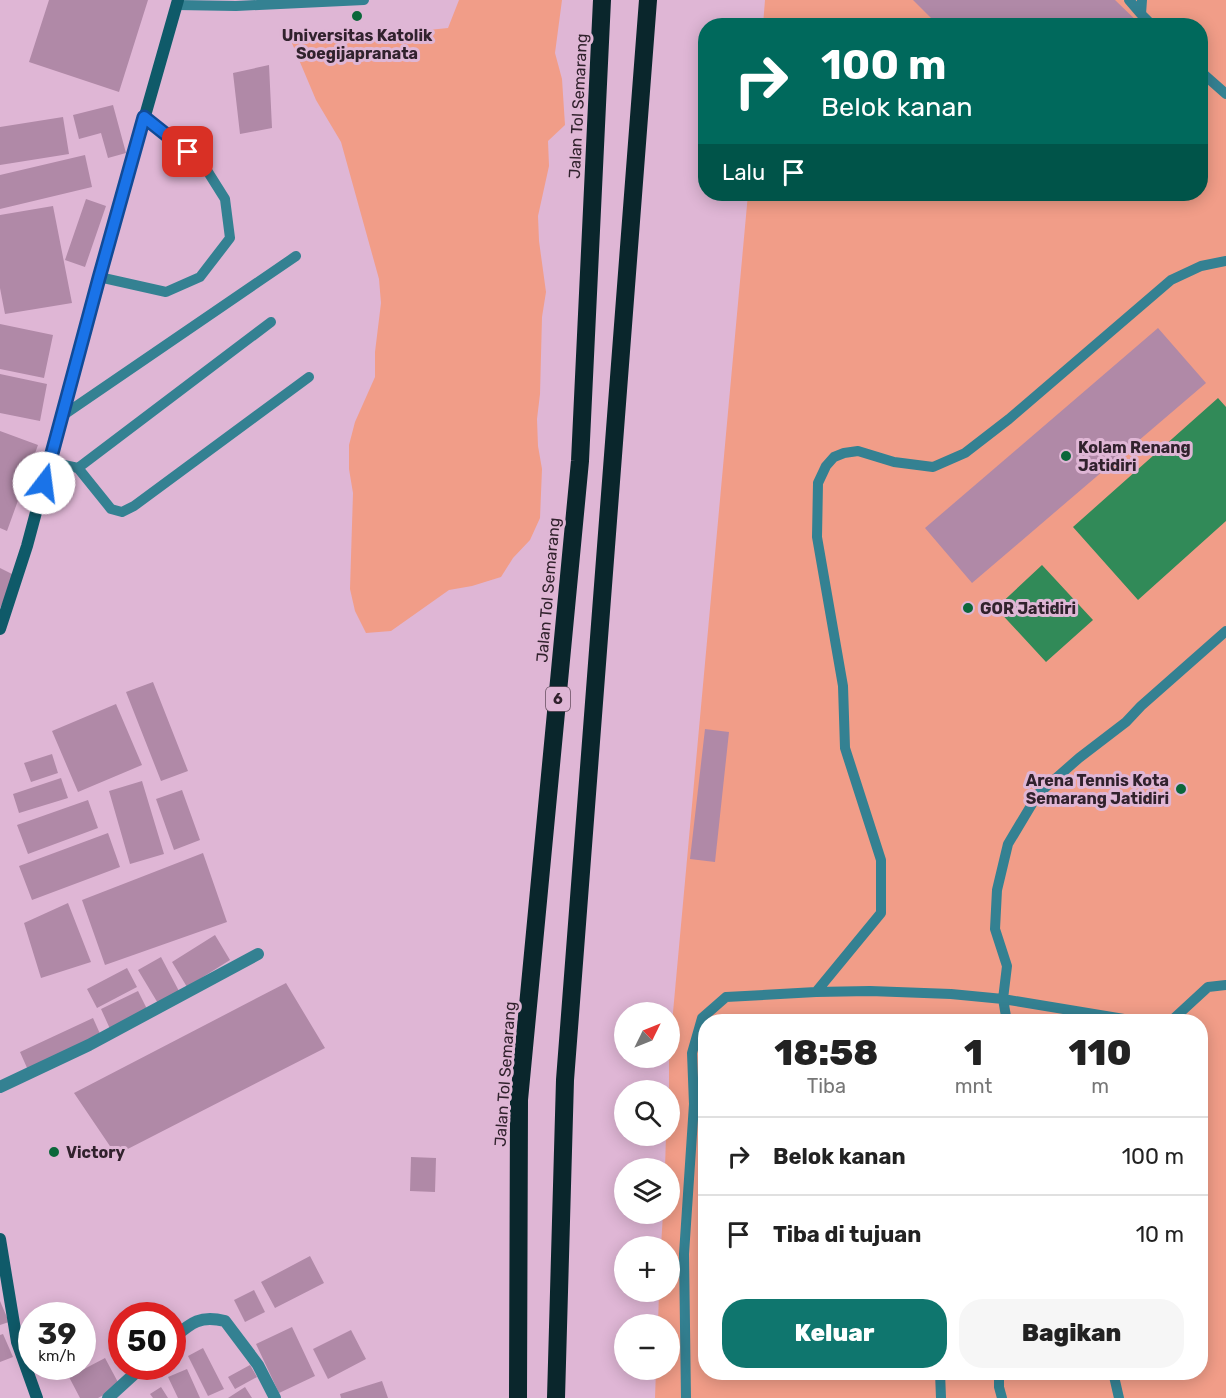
<!DOCTYPE html>
<html lang="id">
<head>
<meta charset="utf-8">
<style>
	:root { --surface:#fff; --page:#f6f6f6; --text:#222; --muted:#767676; --line:#e0e0e0; --accent:#0f766e }
	body { margin:0; font-family:Rubik,sans-serif; background:var(--page); color:var(--text); height:100vh; display:flex; flex-direction:column; font-size:22px; white-space:nowrap }
	* { box-sizing:border-box; margin:0 }
	p { font-size:20px; color:var(--muted) }
	.icon { flex:none; width:33px; height:33px; fill:none; stroke:currentColor; stroke-width:2; stroke-linecap:round; stroke-linejoin:round }
	.map { position:relative; flex:1; overflow:hidden }
	.side { position:absolute; left:698px; top:1014px; width:510px; height:366px; display:flex; flex-direction:column; background:var(--surface); border-radius:24px; box-shadow:0 3px 15px #0003 }
	.side>* { flex:none }
	.hud { position:absolute; left:698px; top:18px; width:510px; height:183px; border-radius:24px; box-shadow:0 3px 15px #0003; background:#00695c; color:#fff; overflow:hidden }
	.needle { width:39px; rotate:47deg }
	.fabs { position:absolute; left:614px; top:1002px; display:grid; gap:12px }
	.fabs a { display:grid; place-items:center; width:66px; height:66px; border-radius:50%; background:var(--surface); box-shadow:0 3px 15px #0003; font-size:30px }
	.speed { position:absolute; left:18px; top:1302px; display:flex; gap:12px; font-size:30px; font-weight:700; text-align:center }
	.speed>* { display:grid; place-content:center; width:78px; height:78px; border-radius:50%; background:var(--surface); box-shadow:0 3px 15px #0003; line-height:1 }
	.speed small { font-size:15px; font-weight:400 }
	.speed .limit { border:9px solid #d22; background:#fff; color:#111 }
	.pin { position:absolute; display:grid; place-items:center; width:51px; height:51px; color:#fff; margin:-26px; border-radius:12px; box-shadow:0 3px 9px #0006 }
	.me { position:absolute; width:66px; margin:-33px; rotate:15deg; stroke-linejoin:round; filter:drop-shadow(0 0 4px #0008) }
	.turn { display:flex; align-items:center; gap:21px; height:126px; padding:0 24px; font-size:27px }
	.turn .icon { width:78px; height:78px; stroke-width:2.5 }
	.turn b { display:block; font-size:42px; line-height:51px }
	.then { display:flex; align-items:center; height:57px; padding:0 24px; background:#0003; gap:12px; font-size:22px }
	.eta { display:flex; justify-content:space-evenly; align-items:center; height:102px; text-align:center }
	.eta b { font-size:36px; font-weight:800; line-height:42px }
	.cta { display:flex; gap:12px; margin-top:auto; padding:12px 24px }
	.cta a { flex:1; height:69px; border-radius:24px; background:var(--accent); color:#fff; font-size:24px; font-weight:800; line-height:69px; text-align:center }
	.cta a+a { background:var(--page); color:var(--text) }
	ul { padding:0; list-style:none }
	li { display:flex; align-items:center; gap:18px; height:78px; padding:0 24px; border-top:2px solid var(--line) }
	li div { flex:1 }
	li b { display:block; font-size:22px }
	li em { font-style:normal }
	.map>svg:first-child { display:block }
	.green { fill:#f19d88; fill-rule:evenodd }
	.water { fill:#318a58 }
	.building { fill:#b089a7 }
	.lines { fill:none; stroke-linecap:round; stroke-linejoin:round }
	.lane { stroke:#348192; stroke-width:10 }
	.street { stroke:#348192; stroke-width:12 }
	.secondary { stroke:#0f5a69; stroke-width:12 }
	.highway { stroke:#0a262c; stroke-width:18 }
	.route-casing { stroke:#114b97; stroke-width:15 }
	.route { stroke:#1a73e8; stroke-width:10 }
	.poi-dot { fill:#0b673a; stroke:#dfb6d5; stroke-width:2 }
	.labels { text-anchor:middle; dominant-baseline:central; stroke-width:6; stroke-linejoin:round; paint-order:stroke }
	.shield { fill:#dfb6d5; stroke:#654e5f; stroke-width:1.5 }
	.shield-label { font-size:15px; font-weight:bold; fill:#31222d }
	.poi-label { font-size:16px; font-weight:bold; fill:#31222d; stroke:#dfb6d5; text-anchor:start }
	.street-label { font-size:16px; fill:#31222d; stroke:#dfb6d5 }
</style>
</head>
<body>
<div class="map">
<svg width="1226" height="1398" viewBox="0 0 1226 1398">
	<rect width="100%" height="100%" fill="#dfb6d5"/>
	<!-- green -->
	<path class="green" d="M 459,0 L 562,0 L 555,53 L 562,79 L 565,125 L 548,141 L 549,166 L 538,216 L 539,241 L 546,292 L 542,317 L 540,394 L 537,419 L 538,446 L 542,469 L 540,518 L 530,540 L 513,558 L 501,577 L 472,586 L 449,590 L 391,631 L 366,633 L 355,611 L 350,589 L 353,493 L 349,469 L 349,445 L 355,422 L 375,377 L 375,352 L 381,303 L 379,279 L 341,142 L 316,100 L 286,29 L 341,39 L 448,28 Z
		M 765,0 L 1226,0 L 1226,1398 L 655,1398 L 656,1370 L 669,1370 L 669,1324 L 658,1324 L 659,1292 L 669,1292 L 669,1246 L 661,1246 L 663,1214 L 669,1214 L 669,1168 L 665,1168 L 666,1136 L 669,1136 L 669,1056 L 748,194 L 1200,194 L 1200,26 L 763,25 ZM 705,1022 L 1200,1022 L 1200,1372 L 705,1372 Z"/>
	<!-- water -->
	<path class="water" d="M 1218,398 L 1226,407 L 1226,521 L 1138,600 L 1073,527 Z
		M 1042,565 L 1093,620 L 1046,662 L 996,608 Z"/>
	<!-- building -->
	<path class="building" d="M 49,0 L 148,0 L 119,92 L 29,62 Z
		M 913,0 L 1115,0 L 1142,26 L 939,26 Z
		M 269,65 L 272,128 L 240,134 L 233,73 Z
		M 113,105 L 126,153 L 108,158 L 101,133 L 79,139 L 73,115 Z
		M 63,117 L 69,154 L 0,165 L 0,127 Z
		M 85,155 L 92,187 L 0,209 L 0,175 Z
		M 86,199 L 106,206 L 85,267 L 65,260 Z
		M 53,206 L 72,303 L 5,314 L 0,288 L 0,215 Z
		M 0,324 L 53,335 L 44,378 L 0,369 Z
		M 1158,328 L 1206,383 L 972,583 L 925,528 Z
		M 0,374 L 47,384 L 40,421 L 0,413 Z
		M 0,431 L 38,445 L 7,531 L 0,528 Z
		M 0,568 L 16,576 L 0,608 Z
		M 153,682 L 188,771 L 161,781 L 126,692 Z
		M 116,704 L 142,765 L 78,792 L 52,731 Z
		M 705,729 L 729,732 L 715,862 L 690,859 Z
		M 52,754 L 58,773 L 31,782 L 24,763 Z
		M 61,778 L 68,798 L 19,813 L 13,794 Z
		M 142,781 L 164,854 L 130,864 L 109,791 Z
		M 182,790 L 200,840 L 174,850 L 156,799 Z
		M 88,800 L 98,828 L 28,854 L 17,825 Z
		M 108,833 L 120,867 L 32,900 L 19,866 Z
		M 203,853 L 227,922 L 105,965 L 82,900 Z
		M 68,903 L 91,962 L 41,978 L 24,923 Z
		M 215,935 L 230,960 L 187,987 L 172,962 Z
		M 161,957 L 180,993 L 159,1005 L 138,970 Z
		M 127,968 L 137,987 L 97,1008 L 87,989 Z
		M 286,983 L 325,1048 L 116,1155 L 74,1093 Z
		M 138,991 L 148,1011 L 111,1031 L 101,1009 Z
		M 93,1018 L 101,1036 L 28,1070 L 20,1052 Z
		M 411,1157 L 436,1158 L 435,1192 L 410,1191 Z
		M 310,1256 L 324,1283 L 275,1308 L 261,1282 Z
		M 254,1290 L 265,1312 L 245,1322 L 234,1300 Z
		M 0,1301 L 9,1322 L 0,1325 Z
		M 292,1327 L 315,1376 L 279,1393 L 256,1344 Z
		M 351,1330 L 366,1359 L 328,1379 L 313,1349 Z
		M 3,1334 L 13,1357 L 0,1362 L 0,1335 Z
		M 203,1348 L 224,1389 L 208,1396 L 188,1356 Z
		M 105,1358 L 120,1386 L 98,1398 L 80,1398 L 69,1377 Z
		M 250,1365 L 257,1377 L 235,1389 L 228,1377 Z
		M 187,1369 L 200,1398 L 178,1398 L 168,1377 Z
		M 382,1381 L 388,1398 L 341,1398 L 340,1394 Z
		M 161,1387 L 168,1398 L 153,1398 L 150,1394 Z
		M 245,1387 L 252,1398 L 228,1398 Z"/>
	<g class="lines">
		<!-- lane -->
		<path class="lane" d="M 1129,0 L 1141,14
			M 1142,0 L 1141,14 L 1153,26
			M 177,5 L 236,6 L 364,0
			M 1200,71 L 1226,94
			M 99,277 L 166,292 L 200,277 L 230,238 L 225,199 L 203,164 L 145,117
			M 271,322 L 78,468 L 111,509 L 122,512 L 134,506 L 309,377
			M 62,416 L 296,256
			M 50,462 L 78,468
			M 816,992 L 881,913 L 881,860 L 845,748 L 843,686 L 817,537 L 818,483 L 826,466 L 834,457 L 844,453 L 858,451 L 894,462 L 933,467 L 965,453 L 1009,419 L 1171,280 L 1201,266 L 1226,261
			M 1007,1022 L 1003,999 L 1007,966 L 995,929 L 997,890 L 1008,844 L 1038,794 L 1079,758 L 1126,722 L 1141,706 L 1226,631
			M 1170,1022 L 1208,987 L 1226,985
			M 940,1372 L 941,1398
			M 999,1372 L 999,1387 L 1002,1398
			M 1113,1372 L 1119,1398
			M 686,1398 L 684,1254 L 694,1104 L 692,1053 L 702,1018 L 726,997 L 816,992 L 870,991 L 951,994 L 1003,999 L 1142,1022"/>
		<!-- street -->
		<path class="street" d="M 0,1087 L 89,1045 L 258,954
			M 172,1339 C 191,1323 199,1315 225,1321 L 258,1365 L 275,1398
			M 108,1398 L 143,1366"/>
		<!-- secondary -->
		<path class="secondary" d="M 0,629 L 27,546 L 99,277 L 178,0
			M 0,1239 L 17,1342 L 37,1398"/>
		<!-- highway -->
		<path class="highway" d="M 518,1398 L 519,1100 L 580,461 L 602,0
			M 556,1398 L 565,1080 L 648,0"/>
	</g>
	<g class="lines">
		<defs>
			<path id="route" d="M 44,483 L 99,278 L 144,117 L 188,152"/>
		</defs>
		<!-- route casing -->
		<use href="#route" class="route-casing"/>
		<!-- route -->
		<use href="#route" class="route"/>
	</g>
	<!-- markers -->
	<g class="poi-dot">
		<circle cx="357" cy="16" r="6"/>
		<circle cx="1066" cy="456" r="6"/>
		<circle cx="968" cy="608" r="6"/>
		<circle cx="1181" cy="789" r="6"/>
		<circle cx="54" cy="1152" r="6"/>
	</g>
	<g class="labels">
		<!-- shield labels -->
		<rect class="shield" x="546" y="687" width="24" height="24" rx="4.5"/>
		<g class="shield-label">
			<text x="558" y="699">6</text>
		</g>
		<!-- poi labels -->
		<g class="poi-label">
			<text x="357" y="35" text-anchor="middle">Universitas Katolik<tspan x="357" dy="18">Soegijapranata</tspan></text>
			<text x="1078" y="447">Kolam Renang<tspan x="1078" dy="18">Jatidiri</tspan></text>
			<text x="980" y="608">GOR Jatidiri</text>
			<text x="1169" y="780" text-anchor="end">Arena Tennis Kota<tspan x="1169" dy="18">Semarang Jatidiri</tspan></text>
			<text x="66" y="1152">Victory</text>
		</g>
		<!-- street labels -->
		<g class="street-label">
			<text transform="translate(578 106) rotate(-87)">Jalan Tol Semarang</text>
			<text transform="translate(548 590) rotate(-85)">Jalan Tol Semarang</text>
			<text transform="translate(505 1074) rotate(-86)">Jalan Tol Semarang</text>
		</g>
	</g>
</svg>
<div class="fabs">
<a><svg class="needle" viewBox="-14 -14 28 28"><path d="M0-13l5 13h-10z" fill="#e53935"/><path d="M0 13l5-13h-10z" fill="#767676"/></svg></a>
<a><svg class="icon" aria-label="search" viewBox="0 0 24 24"><circle cx="10" cy="10" r="6"/><path d="M15 15l6 6"/></svg></a>
<a><svg class="icon" aria-label="layers" viewBox="0 0 24 24"><path d="M12 4l9 5-9 5-9-5zM3 14l9 5 9-5"/></svg></a>
<a>+</a>
<a>−</a>
</div>
<div class="speed"><div>39<small>km/h</small></div><div class="limit">50</div></div>
<div class="pin" style="left:188px;top:152px;background:#d93025"><svg class="icon" aria-label="arrive" viewBox="0 0 24 24"><path d="M6 21V4h12l-3 4 3 4H6"/></svg></div>
<svg class="me" style="left:44px;top:483px" viewBox="-20 -20 40 40"><circle r="19" fill="#fff"/><path d="M0-13L10 11 0 6-10 11z" fill="#1a73e8"/></svg>
<div class="hud">
<div class="turn"><svg class="icon" aria-label="right" viewBox="0 0 24 24"><path d="M7 20v-9h11M14 6l5 5-5 5"/></svg><div><b>100 m</b>Belok kanan</div></div>
<div class="then">Lalu<svg class="icon" aria-label="arrive" viewBox="0 0 24 24"><path d="M6 21V4h12l-3 4 3 4H6"/></svg></div>
</div>
<section class="side">
<div class="eta">
<div><b>18:58</b><p>Tiba</p></div>
<div><b>1</b><p>mnt</p></div>
<div><b>110</b><p>m</p></div>
</div>
<ul>
<li><svg class="icon" aria-label="right" viewBox="0 0 24 24"><path d="M7 20v-9h11M14 6l5 5-5 5"/></svg><div><b>Belok kanan</b></div><em>100 m</em></li>
<li><svg class="icon" aria-label="arrive" viewBox="0 0 24 24"><path d="M6 21V4h12l-3 4 3 4H6"/></svg><div><b>Tiba di tujuan</b></div><em>10 m</em></li>
</ul>
<div class="cta"><a>Keluar</a><a>Bagikan</a></div>
</section>
</div>
</body>
</html>
